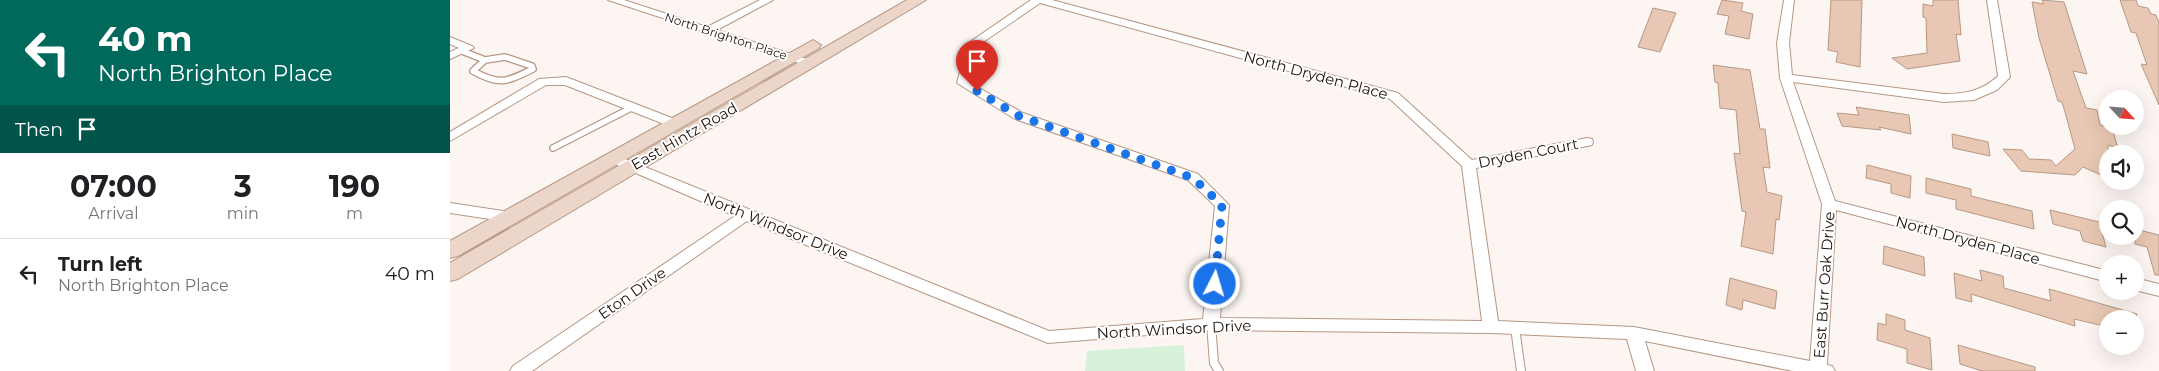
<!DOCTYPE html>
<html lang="en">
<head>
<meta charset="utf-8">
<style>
	:root { --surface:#fff; --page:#f6f6f6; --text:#202124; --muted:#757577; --line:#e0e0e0 }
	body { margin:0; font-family:Montserrat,sans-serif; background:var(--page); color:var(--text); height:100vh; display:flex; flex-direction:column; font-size:19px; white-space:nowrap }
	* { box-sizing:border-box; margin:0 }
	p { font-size:16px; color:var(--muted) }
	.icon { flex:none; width:28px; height:28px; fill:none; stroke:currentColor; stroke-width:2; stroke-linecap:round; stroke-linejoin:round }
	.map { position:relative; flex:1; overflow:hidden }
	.side { display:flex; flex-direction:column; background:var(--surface); width:450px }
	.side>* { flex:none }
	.banner { background:#00695c; color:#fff; overflow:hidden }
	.needle { width:32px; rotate:116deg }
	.tools { position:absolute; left:1649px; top:90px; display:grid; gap:10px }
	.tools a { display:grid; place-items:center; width:45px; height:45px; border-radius:50%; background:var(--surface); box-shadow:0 5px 20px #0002; font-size:25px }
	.pin { position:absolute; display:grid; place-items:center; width:42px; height:42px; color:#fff; margin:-51px -21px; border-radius:50% 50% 50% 0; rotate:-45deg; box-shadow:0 0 5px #0007 }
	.pin .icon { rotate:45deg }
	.me { position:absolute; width:55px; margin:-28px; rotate:5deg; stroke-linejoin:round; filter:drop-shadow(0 0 4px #0008) }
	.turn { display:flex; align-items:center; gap:18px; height:105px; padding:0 15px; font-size:22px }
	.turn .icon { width:65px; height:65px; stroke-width:2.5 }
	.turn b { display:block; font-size:35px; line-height:42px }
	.then { display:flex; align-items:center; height:48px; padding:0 15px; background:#0003; gap:10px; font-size:19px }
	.eta { display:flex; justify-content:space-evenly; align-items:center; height:85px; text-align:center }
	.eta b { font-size:30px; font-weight:700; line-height:35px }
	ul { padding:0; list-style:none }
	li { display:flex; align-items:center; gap:15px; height:70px; padding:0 15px; border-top:1px solid var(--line) }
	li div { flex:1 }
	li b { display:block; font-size:19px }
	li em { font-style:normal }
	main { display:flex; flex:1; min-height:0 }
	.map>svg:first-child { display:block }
	.green { fill:#d6f2db }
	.building { fill:#e8c8b4; stroke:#b69884 }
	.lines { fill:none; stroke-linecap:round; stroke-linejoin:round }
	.service-far1-casing { stroke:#b59783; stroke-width:8 }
	.service-casing { stroke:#b59783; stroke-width:10 }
	.minor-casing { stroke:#b59783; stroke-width:2 }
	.secondary-casing { stroke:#b59783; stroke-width:2 }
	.service-far1 { stroke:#fff; stroke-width:5.5 }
	.service { stroke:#fff; stroke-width:8 }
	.minor { fill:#fff; fill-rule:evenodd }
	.secondary { fill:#ecd6c9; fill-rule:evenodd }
	.route { stroke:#1a73e8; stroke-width:9; stroke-dasharray:0 16.2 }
	.labels { text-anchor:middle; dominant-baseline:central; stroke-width:4; stroke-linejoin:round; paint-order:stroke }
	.far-street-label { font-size:12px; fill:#1f140c; stroke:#fff }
	.street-label { font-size:15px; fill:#1f140c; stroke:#fff }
</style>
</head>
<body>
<main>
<section class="side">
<div class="banner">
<div class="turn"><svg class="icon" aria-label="left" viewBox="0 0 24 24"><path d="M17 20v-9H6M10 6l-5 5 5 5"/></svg><div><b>40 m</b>North Brighton Place</div></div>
<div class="then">Then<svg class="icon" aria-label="arrive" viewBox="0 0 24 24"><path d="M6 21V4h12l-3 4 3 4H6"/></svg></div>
</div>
<div class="eta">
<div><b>07:00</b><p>Arrival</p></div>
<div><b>3</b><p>min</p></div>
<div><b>190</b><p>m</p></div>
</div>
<ul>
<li><svg class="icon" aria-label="left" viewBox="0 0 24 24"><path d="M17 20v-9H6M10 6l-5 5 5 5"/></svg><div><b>Turn left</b><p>North Brighton Place</p></div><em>40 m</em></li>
</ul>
</section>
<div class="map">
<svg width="1709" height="371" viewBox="0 0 1709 371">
	<rect width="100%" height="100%" fill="#fcf5f1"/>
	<!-- green -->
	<path class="green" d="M 734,345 L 735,371 L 635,371 L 637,351 Z"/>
	<!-- building -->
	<path class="building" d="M 1272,0 L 1293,3 L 1291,11 L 1303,14 L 1299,39 L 1275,34 L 1279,16 L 1267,14 Z
		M 1381,0 L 1412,0 L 1410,67 L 1386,62 L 1388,52 L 1378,50 Z
		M 1483,0 L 1508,0 L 1511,35 L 1506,34 L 1510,61 L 1457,69 L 1442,58 L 1477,53 L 1476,18 L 1473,17 L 1473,4 L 1483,6 Z
		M 1592,0 L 1614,2 L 1637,74 L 1623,71 L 1636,108 L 1647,110 L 1650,125 L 1662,128 L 1668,148 L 1658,145 L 1658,178 L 1633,167 L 1625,175 L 1571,171 L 1553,149 L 1572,150 L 1579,159 L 1601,160 L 1606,166 L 1625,149 L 1615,112 L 1612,102 L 1608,101 L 1589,38 L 1582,2 L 1594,4 Z
		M 1670,0 L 1686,0 L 1688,6 L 1698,8 L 1701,14 L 1706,15 L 1709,23 L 1709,105 L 1691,64 L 1697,65 L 1686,33 L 1681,32 Z
		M 1203,8 L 1226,13 L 1210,52 L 1188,47 Z
		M 1263,65 L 1300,70 L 1310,129 L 1315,129 L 1320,168 L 1313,167 L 1317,192 L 1332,196 L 1329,220 L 1326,219 L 1323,254 L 1291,246 L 1296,212 L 1292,211 L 1284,153 L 1290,154 L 1286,110 L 1270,108 L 1268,83 L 1265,82 Z
		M 1406,107 L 1459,115 L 1461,134 L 1429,127 L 1431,130 L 1392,126 L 1387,113 L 1409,115 Z
		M 1502,134 L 1538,142 L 1540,156 L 1503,148 Z
		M 1417,165 L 1461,176 L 1460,198 L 1441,193 L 1441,184 L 1416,178 Z
		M 1476,178 L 1521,189 L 1521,196 L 1582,211 L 1584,229 L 1506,209 L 1506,200 L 1476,193 Z
		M 1600,210 L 1649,222 L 1656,247 L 1633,241 L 1630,231 L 1603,224 Z
		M 1685,229 L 1709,235 L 1709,275 L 1705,275 L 1697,247 L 1685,244 Z
		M 1434,246 L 1474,257 L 1475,276 L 1433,264 Z
		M 1530,270 L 1553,276 L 1554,288 L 1601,301 L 1599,289 L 1687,314 L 1686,319 L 1658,319 L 1658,327 L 1624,319 L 1625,326 L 1521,294 L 1522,302 L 1506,298 L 1504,273 L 1532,281 Z
		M 1280,278 L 1327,291 L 1325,309 L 1293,300 L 1292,310 L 1276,305 Z
		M 1436,314 L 1455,320 L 1455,330 L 1480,338 L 1482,370 L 1457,363 L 1457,349 L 1427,340 L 1428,323 L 1436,325 Z
		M 1508,345 L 1585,367 L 1585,371 L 1532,371 L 1510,364 Z"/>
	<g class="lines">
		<defs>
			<path id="service-far1" d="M 12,51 L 35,60
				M 55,57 L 82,66 L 83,69 C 56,82 50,86 23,71 L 35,60 Z
				M 103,148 L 181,108"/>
			<path id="service" d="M 761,324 L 764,363 L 769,371
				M 1065,328 L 1071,371"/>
			<path id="minor" d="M 158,0 L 174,0 L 257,27 L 310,0 L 323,0 L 267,30 L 363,61 L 365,63 L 363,65 L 355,65 Z
				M 581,0 L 602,0 L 948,93 L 1022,160 L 1137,138 L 1142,139 L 1143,142 L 1142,145 L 1137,146 L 1026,168 L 1048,321 L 1184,327 L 1360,361 L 1372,204 L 1330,78 L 1327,43 L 1334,0 L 1344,0 L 1339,43 L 1342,75 L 1494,94 C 1515,94 1532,91 1548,76 L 1537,0 L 1547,0 L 1560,77 L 1547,90 L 1524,100 L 1494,102 L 1343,82 L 1385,201 L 1658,271 L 1658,282 L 1386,210 L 1377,365 L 1382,366 L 1385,371 L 1343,371 L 1195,341 L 1204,371 L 1186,371 L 1177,339 L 1041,333 L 761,330 L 598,343 L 297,221 L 82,371 L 60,371 L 63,366 L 285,216 L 158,161 L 156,158 L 158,155 L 163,154 L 599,331 L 753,319 L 765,206 L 738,180 L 565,119 L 507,83 L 517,44 ZM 590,3 L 940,99 L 1012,166 L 1032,321 L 770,318 L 779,205 L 748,174 L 573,113 L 519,82 L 526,47 Z
				M 0,37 L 22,46 L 24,48 L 0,59 L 0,52 L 9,48 L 0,44 Z
				M 116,77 L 227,120 L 229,123 L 227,126 L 219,126 L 115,85 L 96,85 L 0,141 L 0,132 L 89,79 Z
				M 0,203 L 60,212 L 67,217 L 60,222 L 0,213 Z
				M 1685,278 L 1709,284 L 1709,296 L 1685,290 Z"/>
			<path id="secondary" d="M 457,0 L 476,0 L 8,279 L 0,281 L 0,263 Z
				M 363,40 L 371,45 L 369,48 L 8,256 L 0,258 L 0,241 Z"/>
		</defs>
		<!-- service-far1 casing -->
		<use href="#service-far1" class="service-far1-casing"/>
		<!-- service casing -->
		<use href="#service" class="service-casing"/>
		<!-- minor casing -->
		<use href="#minor" class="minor-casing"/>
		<!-- secondary casing -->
		<use href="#secondary" class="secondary-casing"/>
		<!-- service-far1 -->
		<use href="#service-far1" class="service-far1"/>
		<!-- service -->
		<use href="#service" class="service"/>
		<!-- minor -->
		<use href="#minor" class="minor"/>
		<!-- secondary -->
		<use href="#secondary" class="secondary"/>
	</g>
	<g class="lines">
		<!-- route -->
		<path class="route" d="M 527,91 L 569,116 L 743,178 L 772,205 L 765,284"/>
	</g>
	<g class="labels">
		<!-- far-street labels -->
		<g class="far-street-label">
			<text transform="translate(276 36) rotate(18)">North Brighton Place</text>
		</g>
		<!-- street labels -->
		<g class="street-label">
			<text transform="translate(866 75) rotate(15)">North Dryden Place</text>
			<text transform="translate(234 136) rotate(-30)">East Hintz Road</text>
			<text transform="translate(1078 153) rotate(-11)">Dryden Court</text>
			<text transform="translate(326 226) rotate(22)">North Windsor Drive</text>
			<text transform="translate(1518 240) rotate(15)">North Dryden Place</text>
			<text transform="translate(1374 285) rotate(-86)">East Burr Oak Drive</text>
			<text transform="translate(182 293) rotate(-35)">Eton Drive</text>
			<text transform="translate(724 329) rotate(-3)">North Windsor Drive</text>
		</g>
	</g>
</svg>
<div class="tools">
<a><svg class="needle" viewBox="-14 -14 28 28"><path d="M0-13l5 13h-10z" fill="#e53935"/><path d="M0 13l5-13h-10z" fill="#757577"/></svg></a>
<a><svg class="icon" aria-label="sound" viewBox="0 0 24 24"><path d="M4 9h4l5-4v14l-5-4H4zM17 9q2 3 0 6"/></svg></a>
<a><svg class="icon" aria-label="search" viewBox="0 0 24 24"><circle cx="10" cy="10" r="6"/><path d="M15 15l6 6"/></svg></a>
<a>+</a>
<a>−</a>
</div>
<div class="pin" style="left:527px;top:91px;background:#d93025"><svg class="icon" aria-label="arrive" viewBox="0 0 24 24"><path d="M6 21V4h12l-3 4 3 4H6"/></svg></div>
<svg class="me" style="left:765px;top:284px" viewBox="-20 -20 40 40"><circle r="17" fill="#1a73e8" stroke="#fff" stroke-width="3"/><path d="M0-11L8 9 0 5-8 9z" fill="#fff"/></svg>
</div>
</main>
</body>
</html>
